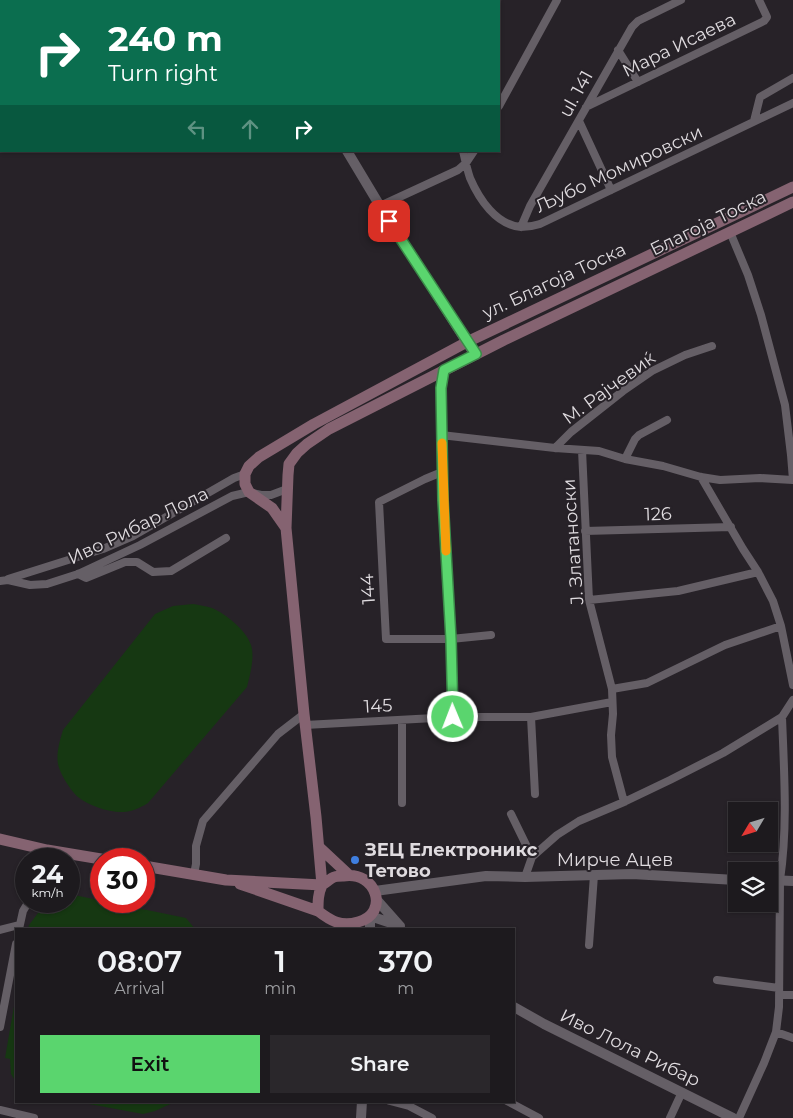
<!DOCTYPE html>
<html lang="en">
<head>
<meta charset="utf-8">
<style>
	:root { --surface:#1d1a1e; --page:#2a272b; --text:#f1f3f6; --muted:#a0a1a4; --line:#3b383c; --accent:#5ad56e }
	body { margin:0; font-family:Montserrat,sans-serif; background:var(--page); color:var(--text); height:100vh; display:flex; flex-direction:column; font-size:19px; white-space:nowrap }
	* { box-sizing:border-box; margin:0 }
	p { font-size:16px; color:var(--muted) }
	.icon { flex:none; width:28px; height:28px; fill:none; stroke:currentColor; stroke-width:2; stroke-linecap:round; stroke-linejoin:round }
	.map { position:relative; flex:1; overflow:hidden }
	.drawer { position:absolute; left:15px; top:928px; width:500px; height:175px; display:flex; flex-direction:column; background:var(--surface); border-radius:0px; box-shadow:0 1px 4px #0004,0 0 0 1px var(--line) }
	.drawer>* { flex:none }
	.hud { position:absolute; left:0px; top:0px; width:500px; height:152px; box-shadow:0 1px 4px #0004,0 0 0 1px var(--line); background:#0b6e4f; color:#fff; overflow:hidden }
	.needle { width:32px; rotate:232deg }
	.controls { position:absolute; left:728px; top:802px; display:grid; gap:10px }
	.controls a { display:grid; place-items:center; width:50px; height:50px; border-radius:0px; background:var(--surface); box-shadow:0 1px 4px #0004,0 0 0 1px var(--line); font-size:25px }
	.speed { position:absolute; left:15px; top:848px; display:flex; gap:10px; font-size:25px; font-weight:700; text-align:center }
	.speed>* { display:grid; place-content:center; width:65px; height:65px; border-radius:50%; background:var(--surface); box-shadow:0 1px 4px #0004,0 0 0 1px var(--line); line-height:1 }
	.speed small { font-size:12px; font-weight:400 }
	.speed .limit { border:8px solid #d22; background:#fff; color:#111 }
	.pin { position:absolute; display:grid; place-items:center; width:42px; height:42px; color:#fff; margin:-21px; border-radius:10px; box-shadow:0 2px 8px #0006 }
	.me { position:absolute; width:55px; margin:-28px; rotate:359deg; stroke-linejoin:round; filter:drop-shadow(0 0 4px #0008) }
	.turn { display:flex; align-items:center; gap:18px; height:105px; padding:0 25px; font-size:22px }
	.turn .icon { width:65px; height:65px; stroke-width:2.5 }
	.turn b { display:block; font-size:35px; line-height:42px }
	.lanes { display:flex; align-items:center; height:48px; padding:0 25px; background:#0003; justify-content:center; gap:25px; direction:ltr }
	.lanes .off { opacity:.35 }
	.eta { display:flex; justify-content:space-evenly; align-items:center; height:85px; text-align:center }
	.eta b { font-size:30px; font-weight:600; line-height:35px }
	.button { display:flex; gap:10px; margin-top:auto; padding:10px 25px }
	.button a { flex:1; height:58px; border-radius:0px; background:var(--accent); color:#111; font-size:20px; font-weight:600; line-height:58px; text-align:center }
	.button a+a { background:var(--page); color:var(--text) }
	.map>svg:first-child { display:block }
	.green { fill:#163812 }
	.lines { fill:none; stroke-linecap:round; stroke-linejoin:round }
	.minor { stroke:#655f66; stroke-width:8 }
	.tertiary { stroke:#655f66; stroke-width:10 }
	.secondary { stroke:#856371; stroke-width:11 }
	.route-casing { stroke:#3a8a48; stroke-width:12 }
	.route { stroke:#5ad56e; stroke-width:9 }
	.slow { stroke:#f59e0b; stroke-width:9 }
	.shop-dot { fill:#3f7fe0; stroke:#272228; stroke-width:2 }
	.labels { text-anchor:middle; dominant-baseline:central; stroke-width:4; stroke-linejoin:round; paint-order:stroke }
	.street-label { font-size:18px; fill:#dfdbdf; stroke:#272228 }
	.poi-label { font-size:18px; font-weight:bold; fill:#dfdbdf; stroke:#272228; text-anchor:start }
</style>
</head>
<body>
<div class="map">
<svg width="793" height="1118" viewBox="0 0 793 1118">
	<rect width="100%" height="100%" fill="#272228"/>
	<!-- green -->
	<path class="green" d="M 193,604 C 199,605 206,606 212,608 C 226,614 246,630 251,645 C 255,657 250,675 247,687 L 148,803 C 143,806 136,810 130,811 C 116,815 90,807 78,797 C 71,791 60,774 58,764 C 56,753 60,740 63,730 L 155,614 L 173,606 Z
		M 69,894 L 186,918 L 195,929 L 28,929 L 29,925 L 47,901 L 69,901 Z
		M 16,995 L 16,1082 L 11,1074 L 10,1059 L 5,1058 Z
		M 73,1101 L 177,1101 L 155,1111 L 143,1114 Z"/>
	<g class="lines">
		<!-- minor -->
		<path class="minor" d="M 468,0 L 469,1
			M 299,1 L 302,0
			M 494,1 L 497,0
			M 618,50 L 638,82
			M 499,106 L 557,0
			M 586,107 L 764,21 L 767,17 L 759,0
			M 579,121 L 611,190
			M 754,121 L 760,97 L 793,78
			M 463,151 C 465,160 467,169 470,178 C 479,199 496,225 521,227 C 528,227 534,226 540,224 L 793,103
			M 380,206 L 458,170 L 466,163 L 474,151
			M 521,227 L 530,206 L 632,27 L 638,21 L 681,0
			M 730,232 L 748,275 L 761,315 L 785,405 L 791,455 L 793,480
			M 444,370 L 441,388 L 441,435 L 443,500 L 451,639 L 453,717
			M 441,435 L 555,448 L 599,451 L 625,459 L 663,466 L 701,477 L 720,480 L 760,478 L 793,480
			M 555,448 L 571,432 L 623,391 L 652,371 L 685,355 L 712,346
			M 582,450 L 589,600 L 612,689 L 613,714 L 611,735 L 612,757 L 624,802
			M 625,459 L 635,439 L 639,435 L 667,420
			M 442,472 L 425,479 L 379,502 L 386,639 L 451,639 L 491,635
			M 701,477 L 743,549 L 758,572 L 773,601 L 781,626 L 793,685
			M 585,531 L 731,527
			M 78,574 L 86,578 L 125,562 L 137,562 L 153,572 L 171,571 L 226,538
			M 8,579 L 103,549 L 133,536 L 234,478 L 245,474
			M 0,581 L 8,580 L 30,585 L 47,584 L 78,574 L 140,545 L 232,496 L 249,492 L 261,495 L 271,495 L 287,489
			M 589,600 L 678,591 L 758,572
			M 612,689 L 647,683 L 725,645 L 781,626
			M 531,717 L 535,794
			M 402,720 L 402,803
			M 305,725 L 453,717 L 531,717 L 612,702
			M 511,814 L 532,857
			M 194,874 L 196,864 L 196,846 L 203,821 L 278,734 L 304,714
			M 525,877 L 532,857 L 557,835 L 579,821 L 624,802 L 670,780 L 723,753 L 782,717 L 793,700
			M 19,929 L 23,911 L 29,901
			M 0,930 L 19,925
			M 589,945 L 594,875
			M 717,980 L 779,988
			M 779,995 L 793,995
			M 0,1027 L 16,944
			M 776,1032 L 793,1038
			M 390,1101 L 409,1106 L 432,1118
			M 507,1101 L 539,1118
			M 0,1110 L 34,1118
			M 670,1118 L 682,1092
			M 739,1118 L 764,1063 L 776,1032 L 779,1007 L 780,880 C 788,826 784,771 782,717"/>
		<!-- tertiary -->
		<path class="tertiary" d="M 288,0 L 289,1
			M 347,151 L 380,206 L 475,355
			M 769,880 L 793,881
			M 375,891 L 486,876 L 525,877 L 632,874 L 736,880
			M 376,899 L 399,925
			M 370,929 L 370,916 L 400,926
			M 514,1007 L 544,1024 L 733,1118
			M 361,1118 L 362,1101"/>
		<!-- secondary -->
		<path class="secondary" d="M 286,528 L 272,508 L 249,492 L 245,484 L 245,474 L 249,466 L 259,457 L 314,424 L 467,342 L 793,187
			M 0,839 L 47,850 L 101,859
			M 319,847 L 349,875
			M 144,866 L 226,880 L 322,885 C 325,883 329,880 332,878 C 335,876 340,876 343,876 C 377,870 390,914 358,922 C 341,927 331,921 318,911 C 318,901 318,894 322,885 L 316,817 L 304,714 L 286,528 L 288,475 L 289,464 L 297,453 L 307,444 L 329,429 L 504,340 L 793,202
			M 240,884 L 318,911"/>
	</g>
	<g class="lines">
		<defs>
			<path id="route" d="M 389,221 L 476,354 L 444,370 L 441,388 L 443,500 L 451,639 L 453,717"/>
		</defs>
		<!-- route casing -->
		<use href="#route" class="route-casing"/>
		<!-- route -->
		<use href="#route" class="route"/>
		<!-- slow -->
		<path class="slow" d="M 442,443 L 446,551"/>
	</g>
	<!-- markers -->
	<circle class="shop-dot" cx="355" cy="860" r="5"/>
	<g class="labels">
		<!-- street labels -->
		<g class="street-label">
			<text transform="translate(679 45) rotate(-26)">Мара Исаева</text>
			<text transform="translate(576 94) rotate(-61)">ul. 141</text>
			<text transform="translate(619 169) rotate(-25)">Љубо Момировски</text>
			<text transform="translate(708 223) rotate(-26)">Благоја Тоска</text>
			<text transform="translate(554 281) rotate(-25)">ул. Благоја Тоска</text>
			<text transform="translate(609 388) rotate(-36)">М. Рајчевиќ</text>
			<text transform="translate(658 514) rotate(-2)">126</text>
			<text transform="translate(138 526) rotate(-26)">Иво Рибар Лола</text>
			<text transform="translate(573 542) rotate(-94)">Ј. Златаноски</text>
			<text transform="translate(368 589) rotate(-94)">144</text>
			<text transform="translate(378 706) rotate(-3)">145</text>
			<text x="615" y="860">Мирче Ацев</text>
			<text transform="translate(630 1048) rotate(26)">Иво Лола Рибар</text>
		</g>
		<!-- poi labels -->
		<g class="poi-label">
			<text x="365" y="850">ЗЕЦ Електроникс<tspan x="365" dy="21">Тетово</tspan></text>
		</g>
	</g>
</svg>
<div class="controls">
<a><svg class="needle" viewBox="-14 -14 28 28"><path d="M0-13l5 13h-10z" fill="#e53935"/><path d="M0 13l5-13h-10z" fill="#a0a1a4"/></svg></a>
<a><svg class="icon" aria-label="layers" viewBox="0 0 24 24"><path d="M12 4l9 5-9 5-9-5zM3 14l9 5 9-5"/></svg></a>
</div>
<div class="speed"><div>24<small>km/h</small></div><div class="limit">30</div></div>
<div class="pin" style="left:389px;top:221px;background:#d93025"><svg class="icon" aria-label="arrive" viewBox="0 0 24 24"><path d="M6 21V4h12l-3 4 3 4H6"/></svg></div>
<svg class="me" style="left:453px;top:717px" viewBox="-20 -20 40 40"><circle r="17" fill="#5ad56e" stroke="#fff" stroke-width="3"/><path d="M0-11L8 9 0 5-8 9z" fill="#fff"/></svg>
<div class="hud">
<div class="turn"><svg class="icon" aria-label="right" viewBox="0 0 24 24"><path d="M7 20v-9h11M14 6l5 5-5 5"/></svg><div><b>240 m</b>Turn right</div></div>
<div class="lanes"><svg class="icon off" aria-label="left" viewBox="0 0 24 24"><path d="M17 20v-9H6M10 6l-5 5 5 5"/></svg><svg class="icon off" aria-label="ahead" viewBox="0 0 24 24"><path d="M12 20V5M6 11l6-6 6 6"/></svg><svg class="icon" aria-label="right" viewBox="0 0 24 24"><path d="M7 20v-9h11M14 6l5 5-5 5"/></svg></div>
</div>
<section class="drawer">
<div class="eta">
<div><b>08:07</b><p>Arrival</p></div>
<div><b>1</b><p>min</p></div>
<div><b>370</b><p>m</p></div>
</div>
<div class="button"><a>Exit</a><a>Share</a></div>
</section>
</div>
</body>
</html>
